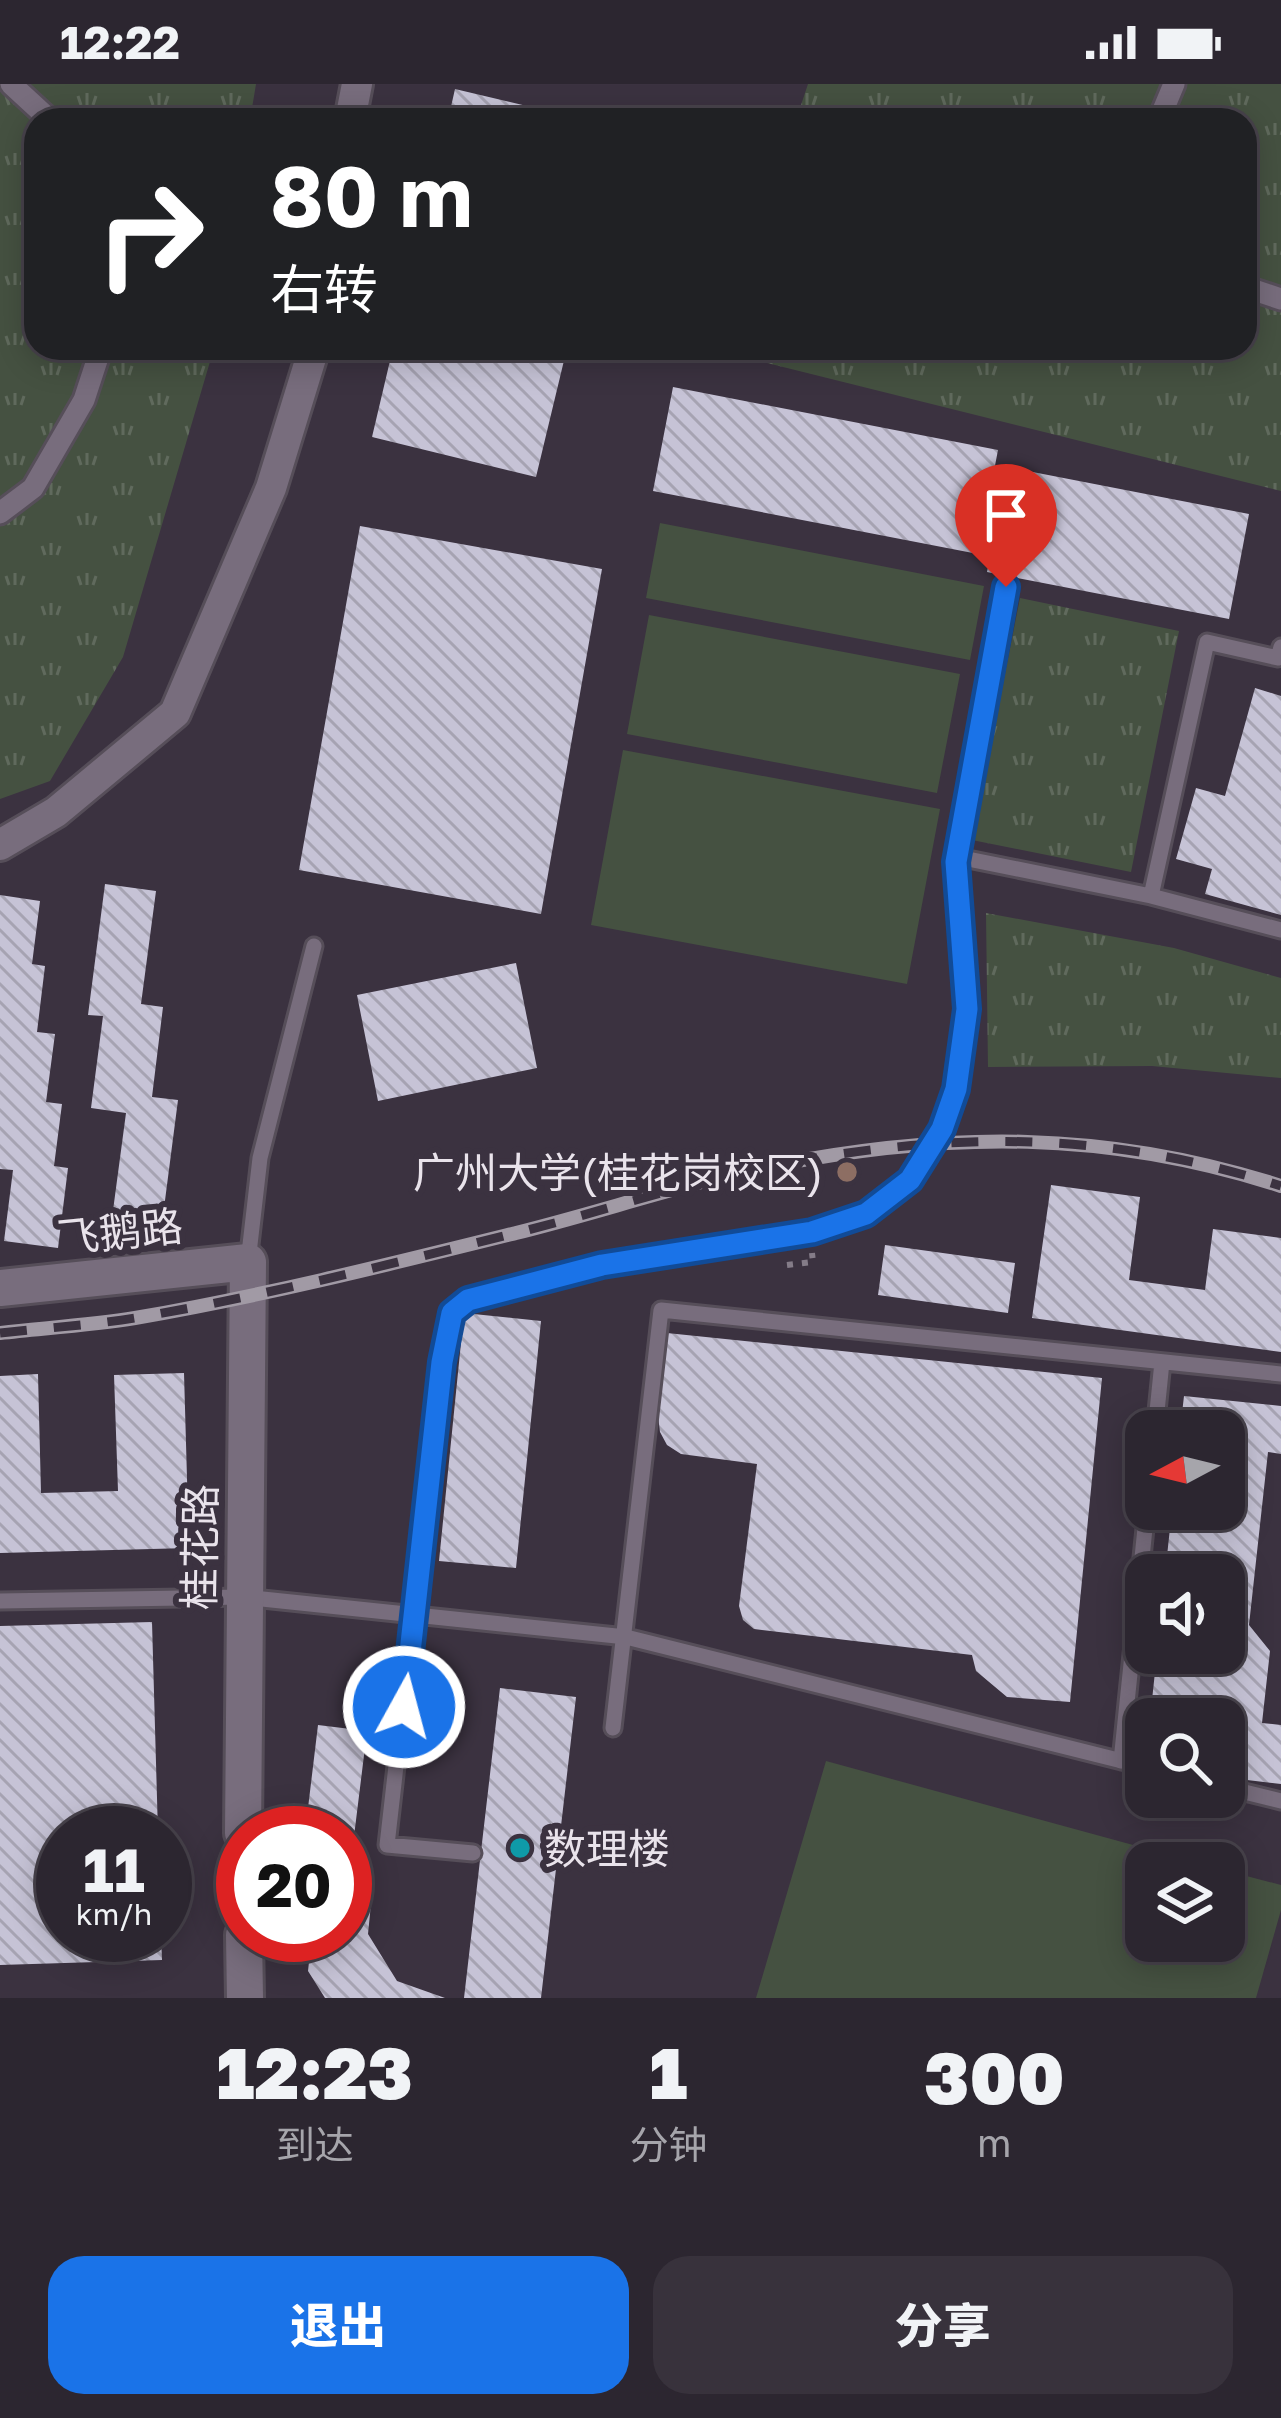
<!DOCTYPE html>
<html lang="zh">
<head>
<meta charset="utf-8">
<style>
	:root { --surface:#2c2630; --page:#38323c; --text:#f1f3f6; --muted:#a6a5ab; --line:#48434c; --accent:#1a73e8 }
	body { margin:0; font-family:"Golos Text","Noto Sans SC",sans-serif; background:var(--page); color:var(--text); height:100vh; display:flex; flex-direction:column; font-size:45px; white-space:nowrap }
	* { box-sizing:border-box; margin:0 }
	p { font-size:39px; color:var(--muted) }
	.icon { flex:none; width:66px; height:66px; fill:none; stroke:currentColor; stroke-width:2; stroke-linecap:round; stroke-linejoin:round }
	.map { position:relative; height:1914px; overflow:hidden }
	.details { display:flex; flex-direction:column; background:var(--surface); flex:1 }
	.details>* { flex:none }
	.hud { position:absolute; left:24px; top:24px; width:1233px; height:252px; border-radius:36px; box-shadow:0 6px 30px #0003,0 0 0 3px var(--line); background:#202124; color:#fff; overflow:hidden }
	.needle { width:78px; rotate:263deg }
	.buttons { position:absolute; left:1125px; top:1326px; display:grid; gap:24px }
	.buttons a { display:grid; place-items:center; width:120px; height:120px; border-radius:24px; background:var(--surface); box-shadow:0 6px 30px #0003,0 0 0 3px var(--line); font-size:60px }
	.speed { position:absolute; left:36px; top:1722px; display:flex; gap:24px; font-size:60px; font-weight:700; text-align:center }
	.speed>* { display:grid; place-content:center; width:156px; height:156px; border-radius:50%; background:var(--surface); box-shadow:0 6px 30px #0003,0 0 0 3px var(--line); line-height:1 }
	.speed small { font-size:30px; font-weight:400 }
	.speed .limit { border:18px solid #d22; background:#fff; color:#111 }
	.pin { position:absolute; display:grid; place-items:center; width:102px; height:102px; color:#fff; margin:-123px -51px; border-radius:50% 50% 50% 0; rotate:-45deg; box-shadow:0 0 12px #0007 }
	.pin .icon { rotate:45deg }
	.me { position:absolute; width:132px; margin:-66px; rotate:7deg; stroke-linejoin:round; filter:drop-shadow(0 0 9px #0008) }
	.turn { display:flex; align-items:center; gap:42px; height:252px; padding:0 48px; font-size:54px }
	.turn .icon { width:156px; height:156px; stroke-width:2.5 }
	.turn b { display:block; font-size:84px; line-height:102px }
	.eta { display:flex; justify-content:space-evenly; align-items:center; height:204px; text-align:center }
	.eta b { font-size:72px; font-weight:800; line-height:84px }
	.action { display:flex; gap:24px; margin-top:auto; padding:24px 48px }
	.action a { flex:1; height:138px; border-radius:36px; background:var(--accent); color:#fff; font-size:48px; font-weight:800; line-height:138px; text-align:center }
	.action a+a { background:var(--page); color:var(--text) }
	.status { display:flex; justify-content:space-between; align-items:center; height:84px; padding:0 60px; background:var(--surface); direction:ltr }
	.status svg { height:33px; fill:currentColor }
	.map>svg:first-child { display:block }
	.grass { fill:url(#grass-tufts) }
	.pitch { fill:#455141 }
	.building { fill:url(#building-back-hatch) }
	.lines { fill:none; stroke-linecap:round; stroke-linejoin:round }
	.service-casing { stroke:#564e59; stroke-width:21 }
	.pedestrian-casing { stroke:#564e59; stroke-width:27 }
	.minor-casing { stroke:#564e59; stroke-width:36 }
	.tertiary-casing { stroke:#564e59; stroke-width:42 }
	.path { stroke:#847c88; stroke-width:6; stroke-dasharray:6 9; stroke-linecap:butt }
	.service { stroke:#786d7d; stroke-width:15 }
	.pedestrian { stroke:#786d7d; stroke-width:21 }
	.minor { stroke:#786d7d; stroke-width:30 }
	.tertiary { stroke:#786d7d; stroke-width:36 }
	.rail-casing { stroke:#a19aa5; stroke-width:14 }
	.rail { stroke:#3b3240; stroke-width:9; stroke-dasharray:27; stroke-linecap:butt }
	.service-bridge-casing { stroke:#564e59; stroke-width:21; stroke-linecap:butt }
	.service-bridge { stroke:#786d7d; stroke-width:15 }
	.route-casing { stroke:#114b97; stroke-width:30 }
	.route { stroke:#1a73e8; stroke-width:21 }
	.education-dot { fill:#8d6e63; stroke:#3b3240; stroke-width:4.5 }
	.culture-dot { fill:#0f9aa8; stroke:#3b3240; stroke-width:4.5 }
	.labels { text-anchor:middle; dominant-baseline:central; stroke-width:12; stroke-linejoin:round; paint-order:stroke }
	.poi-label { font-size:42px; fill:#e9e3eb; stroke:#3b3240; text-anchor:end }
	.street-label { font-size:42px; fill:#e9e3eb; stroke:#3b3240 }
</style>
</head>
<body>
<div class="status"><b>12:22</b><svg viewBox="0 0 49 12"><path d="M0 12V9h3v3zM5 12V6h3v6zM10 12V3h3v9zM15 12V0h3v12zM26 1h20v11H26zM47 4h2v5h-2z"/></svg></div>
<div class="map">
<svg width="1281" height="1914" viewBox="0 0 1281 1914">
	<defs>
		<pattern id="grass-tufts" width="24" height="20" patternUnits="userSpaceOnUse" patternTransform="scale(3)"><rect width="24" height="20" fill="#455141"/><path d="M3 7l-1-3M5 7V3M7 7l1-3M15 17l-1-3M17 17v-4M19 17l1-3" fill="none" stroke="#606a5d"/></pattern>
		<pattern id="building-back-hatch" width="6" height="6" patternUnits="userSpaceOnUse" patternTransform="scale(3)"><rect width="6" height="6" fill="#c6c3d6"/><path d="M-1 5l2 2M0 0l6 6M5-1l2 2" fill="none" stroke="#a6a3b2"/></pattern>
	</defs>
	<rect width="100%" height="100%" fill="#3b3240"/>
	<!-- grass -->
	<path class="grass" d="M 0,0 L 256,0 L 250,36 L 36,36 L 36,264 L 214,264 L 123,573 L 50,697 L 0,715 Z
		M 808,0 L 1281,0 L 1281,407 L 719,267 L 1245,264 L 1245,36 L 796,36 Z
		M 1020,514 L 1179,547 L 1131,788 L 972,756 Z
		M 986,829 L 1174,864 L 1281,894 L 1281,994 L 1152,982 L 988,983 Z"/>
	<!-- pitch -->
	<path class="pitch" d="M 660,439 L 984,502 L 970,576 L 646,514 Z
		M 649,531 L 960,590 L 937,709 L 627,650 Z
		M 623,666 L 940,725 L 907,900 L 591,841 Z
		M 826,1677 L 1199,1779 L 1146,1779 L 1146,1857 L 1224,1857 L 1224,1786 L 1281,1801 L 1281,1826 L 1256,1914 L 756,1914 Z"/>
	<!-- building -->
	<path class="building" d="M 455,5 L 577,34 L 577,36 L 448,36 Z
		M 393,264 L 567,264 L 536,393 L 372,353 Z
		M 673,303 L 998,366 L 978,470 L 653,407 Z
		M 1007,383 L 1249,430 L 1229,535 L 987,488 Z
		M 360,442 L 602,485 L 541,830 L 299,786 Z
		M 1255,604 L 1281,612 L 1281,831 L 1205,810 L 1212,785 L 1176,775 L 1196,704 L 1225,712 Z
		M 105,800 L 156,807 L 141,920 L 163,923 L 152,1013 L 178,1016 L 160,1155 L 110,1149 L 126,1029 L 91,1024 L 103,932 L 88,931 Z
		M 0,811 L 40,817 L 32,880 L 45,882 L 37,948 L 55,950 L 46,1018 L 62,1020 L 54,1082 L 68,1084 L 58,1164 L 4,1157 L 13,1086 L 0,1085 Z
		M 516,879 L 537,984 L 378,1017 L 357,911 Z
		M 1051,1101 L 1140,1113 L 1129,1196 L 1205,1206 L 1213,1145 L 1281,1154 L 1281,1268 L 1032,1234 Z
		M 885,1161 L 1015,1179 L 1008,1229 L 878,1211 Z
		M 464,1229 L 541,1237 L 516,1484 L 439,1477 Z
		M 667,1249 L 1102,1294 L 1070,1618 L 1007,1613 L 976,1587 L 972,1571 L 754,1545 L 743,1536 L 739,1522 L 757,1380 L 681,1370 L 667,1361 L 660,1348 L 658,1332 Z
		M 184,1289 L 189,1464 L 0,1469 L 0,1292 L 38,1290 L 41,1409 L 118,1407 L 114,1291 Z
		M 1184,1312 L 1281,1322 L 1281,1370 L 1268,1368 L 1249,1541 L 1270,1567 L 1262,1639 L 1281,1641 L 1281,1700 L 1247,1696 L 1248,1685 L 1224,1683 L 1224,1635 L 1150,1635 L 1157,1569 L 1224,1569 L 1224,1491 L 1165,1491 L 1172,1425 L 1224,1425 L 1224,1347 L 1180,1347 Z
		M 152,1538 L 158,1749 L 63,1749 L 63,1851 L 161,1851 L 162,1876 L 0,1881 L 0,1542 Z
		M 500,1604 L 576,1613 L 541,1914 L 464,1914 Z
		M 318,1641 L 367,1647 L 348,1801 L 345,1749 L 305,1749 Z
		M 345,1806 L 372,1810 L 368,1850 L 397,1897 L 445,1914 L 325,1914 L 308,1887 L 312,1851 L 345,1851 Z"/>
	<g class="lines">
		<defs>
			<path id="service" d="M 958,773 L 1151,812 L 1207,558 L 1278,574 L 1281,563
				M 1151,812 L 1281,846
				M 962,846 L 956,779 L 1006,503
				M 248,1178 L 260,1074 L 314,862
				M 468,1215 L 452,1229 L 442,1278 L 387,1761 L 473,1769
				M 1155,1347 L 1162,1278
				M 0,1517 L 243,1513 L 626,1553 L 1146,1683
				M 613,1644 L 661,1226 L 1281,1290
				M 1121,1677 L 1147,1425
				M 1224,1703 L 1281,1717"/>
			<path id="pedestrian" d="M 11,0 L 50,36
				M 1159,36 L 1174,0
				M 1245,203 L 1281,215
				M 0,429 L 33,404 L 84,316 L 101,264"/>
			<path id="minor" d="M 350,36 L 357,0
				M 0,761 L 56,728 L 175,629 L 271,404 L 314,264"/>
			<path id="tertiary" d="M 0,1204 L 248,1178 L 243,1749
				M 244,1851 L 245,1914"/>
		</defs>
		<!-- service casing -->
		<use href="#service" class="service-casing"/>
		<!-- pedestrian casing -->
		<use href="#pedestrian" class="pedestrian-casing"/>
		<!-- minor casing -->
		<use href="#minor" class="minor-casing"/>
		<!-- tertiary casing -->
		<use href="#tertiary" class="tertiary-casing"/>
		<!-- path -->
		<path class="path" d="M 787,1181 L 813,1178 L 812,1169"/>
		<!-- service -->
		<use href="#service" class="service"/>
		<!-- pedestrian -->
		<use href="#pedestrian" class="pedestrian"/>
		<!-- minor -->
		<use href="#minor" class="minor"/>
		<!-- tertiary -->
		<use href="#tertiary" class="tertiary"/>
		<defs>
			<path id="rail" d="M 0,1249 C 45,1244 91,1241 135,1234 C 263,1212 391,1180 516,1149 C 601,1128 685,1099 771,1082 C 949,1047 1107,1046 1281,1102"/>
		</defs>
		<!-- rail casing -->
		<use href="#rail" class="rail-casing"/>
		<!-- rail -->
		<use href="#rail" class="rail"/>
		<defs>
			<path id="service-bridge" d="M 468,1215 C 542,1196 616,1179 692,1167 C 748,1158 810,1155 862,1132 C 967,1085 968,942 962,846"/>
		</defs>
		<!-- service-bridge casing -->
		<use href="#service-bridge" class="service-bridge-casing"/>
		<!-- service-bridge -->
		<use href="#service-bridge" class="service-bridge"/>
	</g>
	<g class="lines">
		<defs>
			<path id="route" d="M 404,1623 L 442,1278 L 452,1229 L 468,1216 L 602,1181 L 812,1148 L 866,1130 L 910,1096 L 942,1045 L 956,1005 L 967,925 L 956,778 L 1006,503"/>
		</defs>
		<!-- route casing -->
		<use href="#route" class="route-casing"/>
		<!-- route -->
		<use href="#route" class="route"/>
	</g>
	<!-- markers -->
	<circle class="education-dot" cx="847" cy="1088" r="12"/>
	<circle class="culture-dot" cx="520" cy="1764" r="12"/>
	<g class="labels">
		<!-- poi labels -->
		<g class="poi-label">
			<text x="823" y="1088">广州大学(桂花岗校区)</text>
			<text x="544" y="1764" text-anchor="start">数理楼</text>
		</g>
		<!-- street labels -->
		<g class="street-label">
			<text transform="translate(120 1147) rotate(-6)">飞鹅路</text>
			<text transform="translate(199 1463) rotate(-89)">桂花路</text>
		</g>
	</g>
</svg>
<div class="buttons">
<a><svg class="needle" viewBox="-14 -14 28 28"><path d="M0-13l5 13h-10z" fill="#e53935"/><path d="M0 13l5-13h-10z" fill="#a6a5ab"/></svg></a>
<a><svg class="icon" aria-label="sound" viewBox="0 0 24 24"><path d="M4 9h4l5-4v14l-5-4H4zM17 9q2 3 0 6"/></svg></a>
<a><svg class="icon" aria-label="search" viewBox="0 0 24 24"><circle cx="10" cy="10" r="6"/><path d="M15 15l6 6"/></svg></a>
<a><svg class="icon" aria-label="layers" viewBox="0 0 24 24"><path d="M12 4l9 5-9 5-9-5zM3 14l9 5 9-5"/></svg></a>
</div>
<div class="speed"><div>11<small>km/h</small></div><div class="limit">20</div></div>
<div class="pin" style="left:1006px;top:503px;background:#d93025"><svg class="icon" aria-label="arrive" viewBox="0 0 24 24"><path d="M6 21V4h12l-3 4 3 4H6"/></svg></div>
<svg class="me" style="left:404px;top:1623px" viewBox="-20 -20 40 40"><circle r="17" fill="#1a73e8" stroke="#fff" stroke-width="3"/><path d="M0-11L8 9 0 5-8 9z" fill="#fff"/></svg>
<div class="hud">
<div class="turn"><svg class="icon" aria-label="right" viewBox="0 0 24 24"><path d="M7 20v-9h11M14 6l5 5-5 5"/></svg><div><b>80 m</b>右转</div></div>
</div>
</div>
<section class="details">
<div class="eta">
<div><b>12:23</b><p>到达</p></div>
<div><b>1</b><p>分钟</p></div>
<div><b>300</b><p>m</p></div>
</div>
<div class="action"><a>退出</a><a>分享</a></div>
</section>
</body>
</html>
